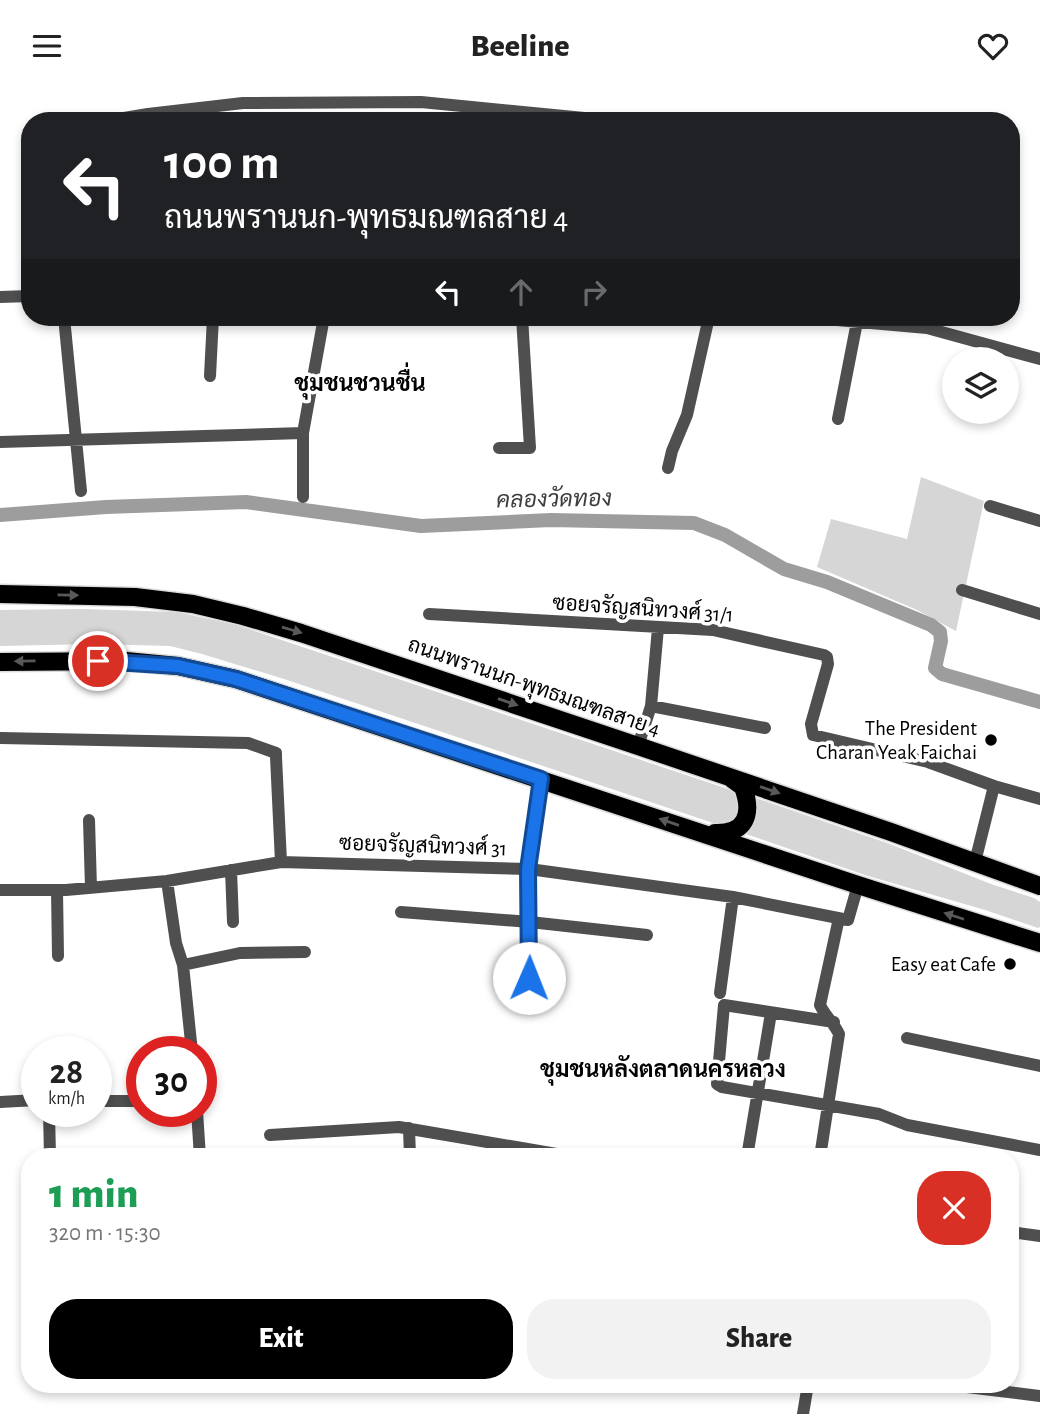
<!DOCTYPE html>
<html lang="en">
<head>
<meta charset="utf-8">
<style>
	:root { --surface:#fff; --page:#f2f2f2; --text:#222; --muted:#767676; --accent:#000 }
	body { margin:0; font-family:"Alegreya Sans",Sarabun,sans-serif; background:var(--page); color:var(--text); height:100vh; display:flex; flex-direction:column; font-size:26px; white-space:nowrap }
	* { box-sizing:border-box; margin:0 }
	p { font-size:23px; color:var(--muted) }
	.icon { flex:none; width:38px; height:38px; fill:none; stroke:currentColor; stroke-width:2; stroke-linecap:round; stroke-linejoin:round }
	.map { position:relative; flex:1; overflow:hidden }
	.side { position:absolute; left:21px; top:1057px; width:998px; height:245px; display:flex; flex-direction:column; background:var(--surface); border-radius:28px; box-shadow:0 4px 10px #0003 }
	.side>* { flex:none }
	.guide { position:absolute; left:21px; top:21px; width:999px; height:214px; border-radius:28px; box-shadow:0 4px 10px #0003; background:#202124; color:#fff; overflow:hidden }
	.buttons { position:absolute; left:942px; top:256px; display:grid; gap:14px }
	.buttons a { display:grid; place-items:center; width:77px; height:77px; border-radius:50%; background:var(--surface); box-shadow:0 4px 10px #0003; font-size:35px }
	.speed { position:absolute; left:21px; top:945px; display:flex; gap:14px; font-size:35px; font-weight:700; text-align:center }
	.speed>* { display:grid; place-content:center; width:91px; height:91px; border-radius:50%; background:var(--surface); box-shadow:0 4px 10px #0003; line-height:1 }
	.speed small { font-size:18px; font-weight:400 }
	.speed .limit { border:10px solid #d22; background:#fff; color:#111 }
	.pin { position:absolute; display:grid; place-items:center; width:60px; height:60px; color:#fff; margin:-30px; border:4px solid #fff; border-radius:50%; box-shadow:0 2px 7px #0007 }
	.me { position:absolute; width:77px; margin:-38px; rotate:1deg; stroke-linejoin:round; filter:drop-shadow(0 0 5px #0008) }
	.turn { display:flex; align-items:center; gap:24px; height:147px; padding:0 28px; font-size:32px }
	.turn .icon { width:91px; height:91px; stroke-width:2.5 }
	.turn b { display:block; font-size:49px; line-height:60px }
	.lanes { display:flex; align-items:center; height:66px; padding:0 28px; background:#0003; justify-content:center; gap:35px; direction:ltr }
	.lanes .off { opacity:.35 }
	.round { display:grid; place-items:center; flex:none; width:74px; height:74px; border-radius:28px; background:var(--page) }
	.headline { display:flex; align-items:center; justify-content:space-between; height:119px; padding:0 28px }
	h1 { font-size:42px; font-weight:800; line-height:52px; color:#1e9e55 }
	.cta { display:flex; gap:14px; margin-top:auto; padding:14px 28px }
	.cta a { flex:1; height:80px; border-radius:28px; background:var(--accent); color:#fff; font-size:28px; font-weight:800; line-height:80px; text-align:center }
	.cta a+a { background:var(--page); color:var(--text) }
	header { display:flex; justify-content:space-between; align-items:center; height:91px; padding:0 28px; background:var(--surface); font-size:32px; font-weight:800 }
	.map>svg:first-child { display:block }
	.green { fill:#d6d6d6 }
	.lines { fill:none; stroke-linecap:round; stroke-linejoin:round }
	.canal { stroke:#9d9d9d; stroke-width:14 }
	.primary-casing { stroke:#dbdbdb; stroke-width:21 }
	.minor { stroke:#4f4f4f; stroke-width:12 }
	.primary { stroke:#000; stroke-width:18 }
	.oneway { fill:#595959 }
	.route-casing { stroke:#114b97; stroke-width:18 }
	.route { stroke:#1a73e8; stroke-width:12 }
	.poi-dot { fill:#000; stroke:#fff; stroke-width:2.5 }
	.labels { text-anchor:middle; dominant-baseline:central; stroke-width:7; stroke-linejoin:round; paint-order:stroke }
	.street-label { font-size:21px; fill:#000; stroke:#fff }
	.poi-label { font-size:21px; fill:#000; stroke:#fff; text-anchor:end }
	.neighbourhood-label { font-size:23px; font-weight:bold; fill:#000; stroke:#fff }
	.water-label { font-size:23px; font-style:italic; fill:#3e3e3e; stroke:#fff }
</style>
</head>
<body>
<header><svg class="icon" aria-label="menu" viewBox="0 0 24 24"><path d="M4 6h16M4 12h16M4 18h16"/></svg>Beeline<svg class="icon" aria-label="heart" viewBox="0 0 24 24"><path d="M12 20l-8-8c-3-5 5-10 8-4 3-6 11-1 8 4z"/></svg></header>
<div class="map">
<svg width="1040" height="1323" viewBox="0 0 1040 1323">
	<rect width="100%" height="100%" fill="#fff"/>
	<!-- green -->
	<path class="green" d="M 921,386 L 984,410 L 956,540 L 917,519 L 817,476 L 831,428 L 907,448 Z
		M 82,518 L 177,521 L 237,534 L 731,699 C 751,711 737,731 719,734 L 284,588 L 202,563 L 170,555 L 94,553 L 0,555 L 0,519 Z
		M 756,707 L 890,753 L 991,793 L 1034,807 L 1040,811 L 1040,836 L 1038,837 L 985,819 L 868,785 L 743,742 L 750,730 Z"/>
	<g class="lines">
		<!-- canal -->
		<path class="canal" d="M 0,424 L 106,416 L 246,411 L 421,435 L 551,429 L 694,432 L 725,444 L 784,478 L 827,491 L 931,534 L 940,541 L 941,550 L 935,577 L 942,583 L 1040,611"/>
		<defs>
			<path id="primary" d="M 0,503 L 135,506 L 193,513 L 243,525 L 301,542 L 638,655 L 891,741 L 1040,795
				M 0,571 L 126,570 L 178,575 L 236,588 L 858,794 L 1040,852
				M 715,742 C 746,743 753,723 743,696 L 732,688"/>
		</defs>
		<!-- primary casing -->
		<use href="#primary" class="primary-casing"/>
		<!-- minor -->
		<path class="minor" d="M 106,30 L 148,23 L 243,12 L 421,11 L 615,30
			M 0,206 L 30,205
			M 64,226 L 81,400
			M 803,226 L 927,237 L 1040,268
			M 210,285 L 213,226
			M 838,328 L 857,231
			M 0,351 L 303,342 L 324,226
			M 499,357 L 530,357 L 522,226
			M 668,377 L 672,360 L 687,324 L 709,226
			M 303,406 L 303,342
			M 990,415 L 1040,430
			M 962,499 L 1040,523
			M 429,523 L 713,539 L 824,564 L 827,566 L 828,573 L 811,633 L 813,644 L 928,671 L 994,695 L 1040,708
			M 651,615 L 765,637
			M 0,647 L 248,652 L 276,662 L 276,666 L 281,771
			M 638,655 L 651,615 L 658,537
			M 89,729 L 91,797
			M 975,771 L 994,695
			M 231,779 L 233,831
			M 167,790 L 176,852 L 183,874 L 192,961
			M 0,799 L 66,799 L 167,790 L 281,771 L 529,778 L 733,806 L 848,829 L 858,794
			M 57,799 L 58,865
			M 401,821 L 530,831 L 647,844
			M 183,874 L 240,862 L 305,861
			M 529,887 L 529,778 L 541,688
			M 720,902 L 733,806
			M 834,931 L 724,914 L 717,993 L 722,996 L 879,1023 L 907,1034 L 1040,1059
			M 907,947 L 1040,975
			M 96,1010 L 142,1010
			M 0,1011 L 37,1009
			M 49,1020 L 50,1066
			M 197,1020 L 200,1066
			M 409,1037 L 410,1066
			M 270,1044 L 399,1036 L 574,1066
			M 747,1066 L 771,922
			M 820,1066 L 839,943 C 834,932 825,925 820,914 L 839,827
			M 1010,1141 L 1040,1145
			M 886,1293 L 967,1296 L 1040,1305
			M 803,1323 L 808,1293"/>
		<!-- primary -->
		<use href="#primary" class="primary"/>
	</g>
	<!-- one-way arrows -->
	<defs><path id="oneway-solid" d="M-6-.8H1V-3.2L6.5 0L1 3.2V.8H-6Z" transform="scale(1.75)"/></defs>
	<g class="oneway">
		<use href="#oneway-solid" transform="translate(68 504) rotate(1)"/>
		<use href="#oneway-solid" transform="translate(292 539) rotate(16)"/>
		<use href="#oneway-solid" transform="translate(25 570) rotate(179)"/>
		<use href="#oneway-solid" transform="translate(508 611) rotate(19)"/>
		<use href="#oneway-solid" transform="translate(770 699) rotate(19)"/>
		<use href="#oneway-solid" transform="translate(669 731) rotate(-161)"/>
		<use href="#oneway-solid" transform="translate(954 825) rotate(-162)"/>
	</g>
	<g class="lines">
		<defs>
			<path id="route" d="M 98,570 L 178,575 L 236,588 L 541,688 L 528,778 L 529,887"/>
		</defs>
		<!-- route casing -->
		<use href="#route" class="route-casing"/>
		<!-- route -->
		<use href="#route" class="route"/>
	</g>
	<!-- markers -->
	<g class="poi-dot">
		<circle cx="991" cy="649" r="7"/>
		<circle cx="1010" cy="873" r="7"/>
	</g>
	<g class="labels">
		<!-- street labels -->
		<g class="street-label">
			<text transform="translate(643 518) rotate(4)">ซอยจรัญสนิทวงศ์ 31/1</text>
			<text transform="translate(534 596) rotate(19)">ถนนพรานนก-พุทธมณฑลสาย 4</text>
			<text transform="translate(423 755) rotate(2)">ซอยจรัญสนิทวงศ์ 31</text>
		</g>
		<!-- poi labels -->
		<g class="poi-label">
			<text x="977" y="637">The President<tspan x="977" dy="24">Charan Yeak Faichai</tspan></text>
			<text x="996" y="873">Easy eat Cafe</text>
		</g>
		<!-- neighbourhood labels -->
		<g class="neighbourhood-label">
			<text x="360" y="293">ชุมชนชวนชื่น</text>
			<text x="663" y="979">ชุมชนหลังตลาดนครหลวง</text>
		</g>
		<!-- water labels -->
		<g class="water-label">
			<text transform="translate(554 409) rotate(-1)">คลองวัดทอง</text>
		</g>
	</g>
</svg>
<div class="buttons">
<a><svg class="icon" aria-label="layers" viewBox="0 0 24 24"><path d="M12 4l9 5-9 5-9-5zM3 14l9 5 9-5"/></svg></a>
</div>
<div class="speed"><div>28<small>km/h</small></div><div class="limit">30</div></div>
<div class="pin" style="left:98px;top:570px;background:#d93025"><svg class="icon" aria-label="arrive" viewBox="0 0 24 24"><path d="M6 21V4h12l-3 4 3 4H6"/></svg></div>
<svg class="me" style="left:529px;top:887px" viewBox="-20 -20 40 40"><circle r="19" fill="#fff"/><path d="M0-13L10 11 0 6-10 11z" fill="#1a73e8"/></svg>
<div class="guide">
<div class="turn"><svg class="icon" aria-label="left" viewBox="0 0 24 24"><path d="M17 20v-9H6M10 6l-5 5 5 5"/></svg><div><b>100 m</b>ถนนพรานนก-พุทธมณฑลสาย 4</div></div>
<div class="lanes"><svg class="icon" aria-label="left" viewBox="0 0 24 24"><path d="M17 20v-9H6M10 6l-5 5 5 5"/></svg><svg class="icon off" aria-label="ahead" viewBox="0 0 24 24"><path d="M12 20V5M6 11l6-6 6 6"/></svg><svg class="icon off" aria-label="right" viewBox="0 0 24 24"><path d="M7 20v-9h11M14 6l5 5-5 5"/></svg></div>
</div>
<section class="side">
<div class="headline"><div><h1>1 min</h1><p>320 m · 15:30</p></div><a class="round" style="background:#d93025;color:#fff"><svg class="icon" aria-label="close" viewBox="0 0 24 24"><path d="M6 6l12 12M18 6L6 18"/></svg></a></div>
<div class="cta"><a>Exit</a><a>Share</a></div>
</section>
</div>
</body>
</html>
